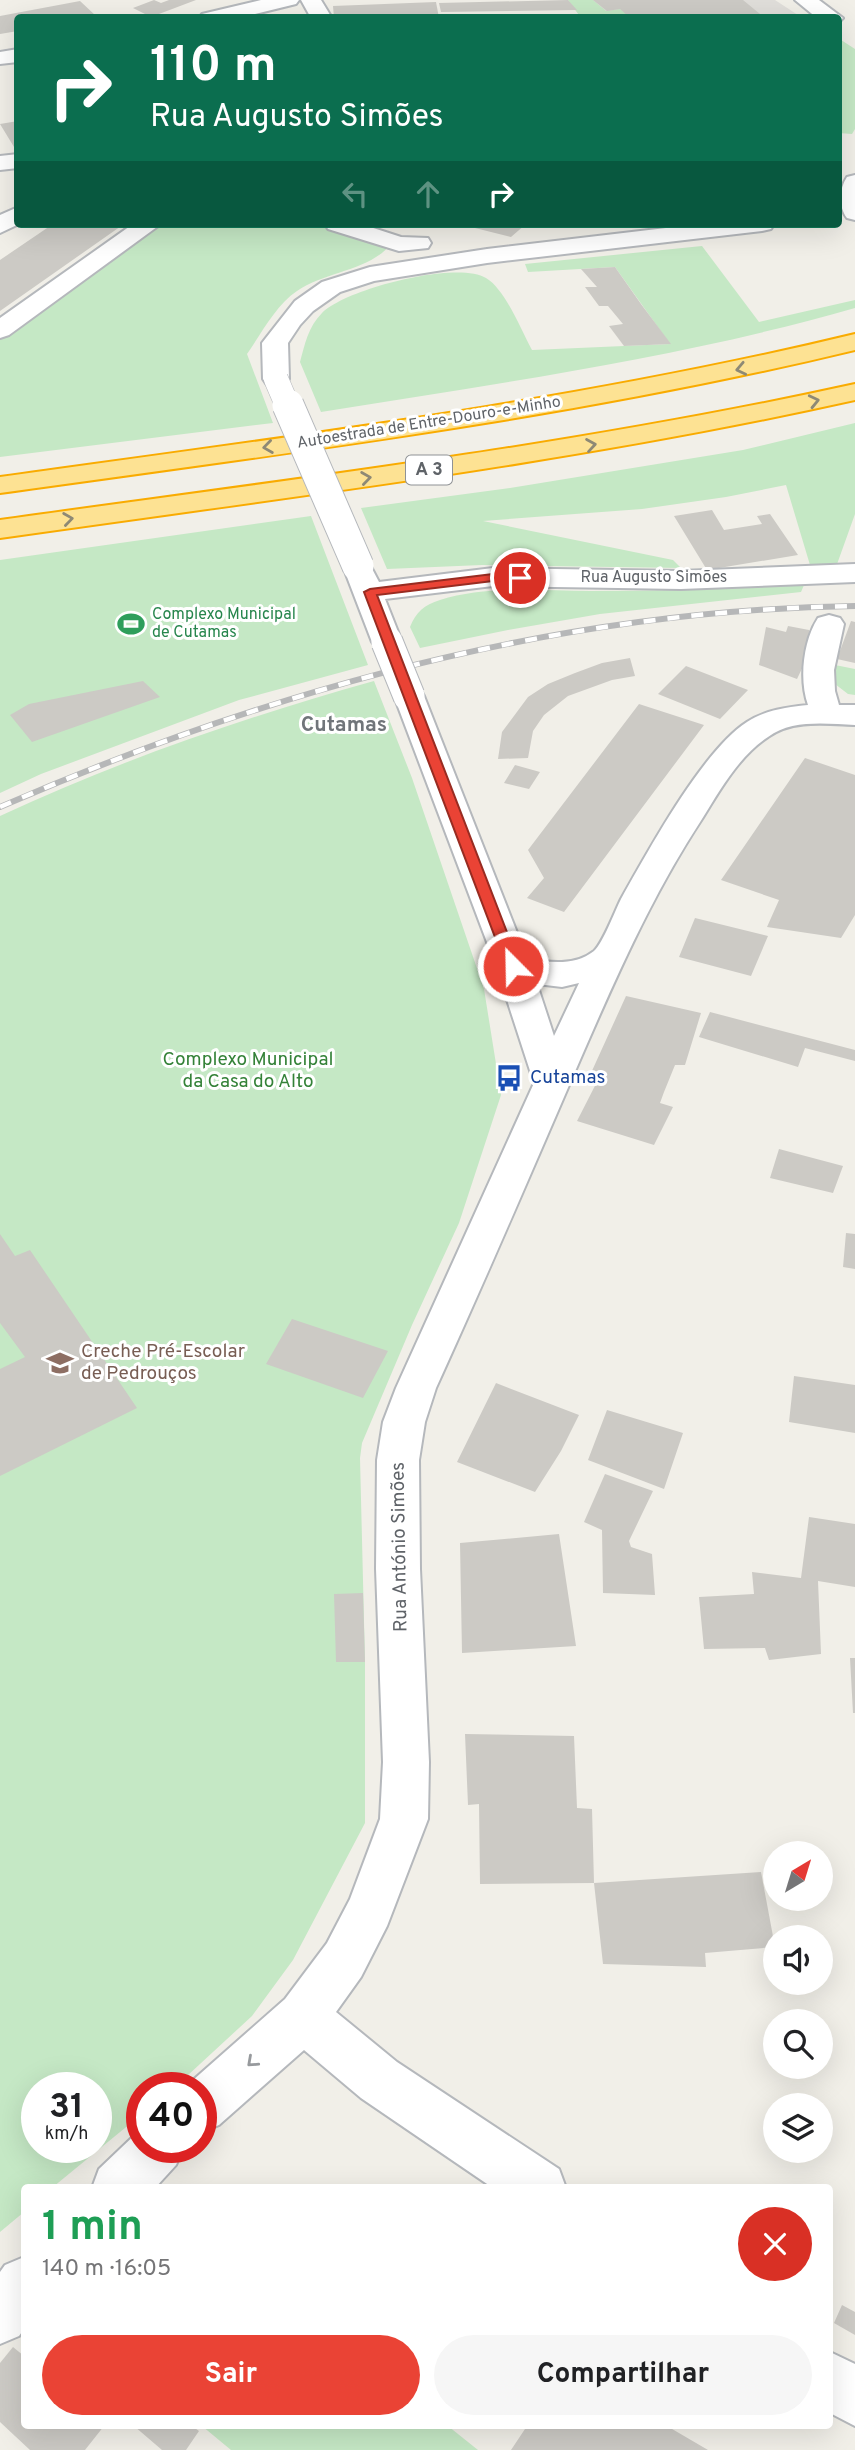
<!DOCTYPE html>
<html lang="pt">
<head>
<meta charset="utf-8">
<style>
	:root { --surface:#fff; --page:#f6f6f6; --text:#202124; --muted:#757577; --accent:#ea4335 }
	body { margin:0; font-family:Overpass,sans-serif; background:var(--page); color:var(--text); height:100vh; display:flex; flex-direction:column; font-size:26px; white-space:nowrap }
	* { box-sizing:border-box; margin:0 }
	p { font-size:23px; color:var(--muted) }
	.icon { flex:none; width:38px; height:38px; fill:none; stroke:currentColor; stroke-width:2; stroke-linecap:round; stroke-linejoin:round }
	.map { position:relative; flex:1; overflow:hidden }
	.details { position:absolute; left:21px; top:2184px; width:812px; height:245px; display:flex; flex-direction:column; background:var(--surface); border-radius:7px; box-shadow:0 7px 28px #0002 }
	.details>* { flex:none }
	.guide { position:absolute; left:14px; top:14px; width:828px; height:214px; border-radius:7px; box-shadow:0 7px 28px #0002; background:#0b6e4f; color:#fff; overflow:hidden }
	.needle { width:46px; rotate:38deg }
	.tools { position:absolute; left:763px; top:1841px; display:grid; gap:14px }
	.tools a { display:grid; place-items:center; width:70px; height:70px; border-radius:50%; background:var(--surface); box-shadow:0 7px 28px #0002; font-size:35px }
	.speed { position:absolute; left:21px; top:2072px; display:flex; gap:14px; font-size:35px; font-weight:700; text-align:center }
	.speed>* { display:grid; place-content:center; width:91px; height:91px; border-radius:50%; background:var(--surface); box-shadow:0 7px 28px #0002; line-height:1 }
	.speed small { font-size:18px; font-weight:400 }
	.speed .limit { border:10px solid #d22; background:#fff; color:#111 }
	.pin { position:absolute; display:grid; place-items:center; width:60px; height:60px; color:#fff; margin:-30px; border:4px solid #fff; border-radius:50%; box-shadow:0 2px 7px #0007 }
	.me { position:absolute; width:77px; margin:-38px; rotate:337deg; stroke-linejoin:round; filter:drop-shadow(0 0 5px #0008) }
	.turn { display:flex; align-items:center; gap:24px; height:147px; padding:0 21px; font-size:32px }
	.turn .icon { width:91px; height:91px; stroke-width:2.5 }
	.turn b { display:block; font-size:49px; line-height:60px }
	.lanes { display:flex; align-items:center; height:66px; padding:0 21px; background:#0003; justify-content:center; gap:35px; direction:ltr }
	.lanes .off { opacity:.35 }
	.round { display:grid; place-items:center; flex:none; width:74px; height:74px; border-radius:37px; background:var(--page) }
	.head { display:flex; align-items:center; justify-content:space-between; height:119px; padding:0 21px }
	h1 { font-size:42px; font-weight:700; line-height:52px; color:#1e9e55 }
	.cta { display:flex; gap:14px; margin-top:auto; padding:14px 21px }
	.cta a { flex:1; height:80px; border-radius:42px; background:var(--accent); color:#fff; font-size:28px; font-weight:700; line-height:80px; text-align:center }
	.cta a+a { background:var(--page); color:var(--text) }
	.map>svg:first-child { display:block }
	.industrial { fill:#e0deda }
	.green { fill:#c5e8c5; fill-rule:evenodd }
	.building { fill:#cccac5 }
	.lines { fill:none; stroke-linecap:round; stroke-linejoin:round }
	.minor-casing { stroke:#b5b8bc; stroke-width:4 }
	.highway-casing { stroke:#f9ab00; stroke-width:4 }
	.minor { fill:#fff; fill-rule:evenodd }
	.highway { fill:#fde293; fill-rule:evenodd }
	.rail-casing { stroke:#b6b7b8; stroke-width:6 }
	.rail { stroke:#fff; stroke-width:4.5; stroke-dasharray:12; stroke-linecap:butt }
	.minor-bridge-far1-casing { stroke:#b5b8bc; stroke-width:25; stroke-linecap:butt }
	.minor-bridge-casing { stroke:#b5b8bc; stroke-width:33; stroke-linecap:butt }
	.minor-bridge-far1 { stroke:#fff; stroke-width:24 }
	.minor-bridge { stroke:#fff; stroke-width:31 }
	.oneway { stroke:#8e8975 }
	.oneway2 { stroke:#979a9d }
	.route { fill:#ea4335; stroke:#982c22; stroke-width:2 }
	.labels { text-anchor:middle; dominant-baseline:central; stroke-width:6; stroke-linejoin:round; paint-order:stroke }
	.far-street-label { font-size:16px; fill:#5f6368; stroke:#fff }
	.far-leisure-label { font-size:16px; fill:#27864d; stroke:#fff; text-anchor:start }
	.shield { fill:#fff; stroke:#8f9295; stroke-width:2 }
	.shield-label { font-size:18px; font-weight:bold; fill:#5f6368 }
	.park-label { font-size:19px; fill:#348238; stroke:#fff }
	.transit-label { font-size:19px; fill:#164399; stroke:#fff; text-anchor:start }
	.education-label { font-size:19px; fill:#785e54; stroke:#fff; text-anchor:start }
	.street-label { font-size:19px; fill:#5f6368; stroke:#fff }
	.neighbourhood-label { font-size:21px; font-weight:bold; fill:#70757a; stroke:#fff }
</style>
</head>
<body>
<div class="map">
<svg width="855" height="2450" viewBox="0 0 855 2450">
	<rect width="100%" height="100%" fill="#f1efe8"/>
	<!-- industrial -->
	<path class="industrial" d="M 568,0 L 775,0 L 801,17 L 584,17 L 579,15 Z"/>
	<!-- green -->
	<path class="green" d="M 568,0 L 593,0 L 606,11 L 620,9 L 630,17 L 584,17 L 579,15 Z
		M 838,38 L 855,49 L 855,129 L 852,134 L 838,133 Z
		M 159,224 L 328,224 L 392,243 C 370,271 326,271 297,291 C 276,305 261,334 247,354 L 273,423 L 0,457 L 0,339 Z
		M 702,246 L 759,322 L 855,300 L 855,308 C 681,358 500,383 321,412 L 300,362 C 305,344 308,327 322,313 C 345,289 457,260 486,278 C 505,289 521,330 532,350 L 670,344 L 615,267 L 528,272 L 525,264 Z
		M 855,423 L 855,514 L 836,567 L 810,565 L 786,485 L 726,497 L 642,509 L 483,521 L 673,560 L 681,568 L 482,565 L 387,569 L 361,508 L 510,488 L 743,450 Z
		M 311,516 L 368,665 L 239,700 L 41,774 L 0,793 L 0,560 Z
		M 804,585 L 801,592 L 600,614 L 508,630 L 420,648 L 410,627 C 416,612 424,605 440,600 C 486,585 542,591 590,591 C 661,591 732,589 804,585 Z
		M 835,665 L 855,669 L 855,695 L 848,694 L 835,684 Z
		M 374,681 L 412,778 L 484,989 L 501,1095 L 459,1223 L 412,1325 L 362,1443 L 360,1458 L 365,1662 L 365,1823 L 293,1960 L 252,2016 L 174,2088 L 142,2088 L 142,2114 L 53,2187 L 24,2188 L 24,2212 L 0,2232 L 0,816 C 120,760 246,717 374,681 ZM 37,2088 L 96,2088 L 96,2147 L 37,2147 Z
		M 202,2426 L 448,2426 L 478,2450 L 231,2450 Z"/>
	<!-- building -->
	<path class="building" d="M 154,0 L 161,3 L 169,0 L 196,0 L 151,17 L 133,8 Z
		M 568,0 L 577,10 L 441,12 L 439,3 Z
		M 593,0 L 743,0 L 765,18 L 630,18 L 620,9 L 607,11 Z
		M 80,1 L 95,15 L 18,18 L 18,31 L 0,34 L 0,16 Z
		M 436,2 L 439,18 L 334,18 L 333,6 Z
		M 18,121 L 18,146 L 14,147 L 0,124 Z
		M 53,224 L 124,224 L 0,311 L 0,260 Z
		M 475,224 L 526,224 L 511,237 L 471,227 Z
		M 615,267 L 641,304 L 671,344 L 624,346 L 609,326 L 623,324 L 608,306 L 599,306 L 585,287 L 597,287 L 581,269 Z
		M 712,510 L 724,530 L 762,524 L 757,516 L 770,514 L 798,555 L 707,570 L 674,516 Z
		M 851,621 L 855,622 L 855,663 L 837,659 Z
		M 788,626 L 809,630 L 816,639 L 797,679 L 759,665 L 766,627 L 786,632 Z
		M 630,658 L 635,676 L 612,680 L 568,696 L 544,715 L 533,731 L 528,758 L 498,759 L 502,732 L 528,697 L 548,684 L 575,673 L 602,663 Z
		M 686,666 L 748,690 L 720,719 L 658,694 Z
		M 143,681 L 160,697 L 32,742 L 10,715 L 29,704 Z
		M 639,704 L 704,725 L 564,912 L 527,898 L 544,878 L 528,850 Z
		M 805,758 L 855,775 L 855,915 L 841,938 L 767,927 L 779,900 L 721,880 Z
		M 515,765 L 540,772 L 529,789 L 504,783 Z
		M 695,918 L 768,936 L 751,976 L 679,957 Z
		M 626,996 L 701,1013 L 685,1065 L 675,1065 L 664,1092 L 660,1103 L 673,1107 L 654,1145 L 577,1121 L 601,1074 L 591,1073 Z
		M 710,1012 L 855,1050 L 855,1061 L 805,1048 L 798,1067 L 699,1037 Z
		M 779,1149 L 843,1166 L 833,1193 L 770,1178 Z
		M 846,1233 L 855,1234 L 855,1269 L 843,1267 Z
		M 0,1234 L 15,1256 L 30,1250 L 137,1408 L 0,1476 L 0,1369 L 25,1357 L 0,1323 Z
		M 292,1319 L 388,1351 L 363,1398 L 266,1364 Z
		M 794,1376 L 855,1385 L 855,1433 L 789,1422 Z
		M 496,1383 L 579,1415 L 561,1451 L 535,1492 L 457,1462 Z
		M 607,1410 L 683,1433 L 664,1489 L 588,1460 Z
		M 605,1474 L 653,1491 L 629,1541 L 631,1547 L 652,1554 L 655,1595 L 603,1593 L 602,1530 L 584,1522 Z
		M 809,1517 L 855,1524 L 855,1587 L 818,1581 L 821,1654 L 769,1660 L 765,1648 L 704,1649 L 699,1597 L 754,1594 L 752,1572 L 801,1578 Z
		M 559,1534 L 576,1646 L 462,1653 L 460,1543 Z
		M 363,1593 L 365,1662 L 336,1662 L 334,1594 Z
		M 850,1658 L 855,1658 L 855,1713 L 853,1713 Z
		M 465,1734 L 574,1736 L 577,1808 L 592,1809 L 594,1883 L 480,1884 L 479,1804 L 468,1805 Z
		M 761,1872 L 775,1947 L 705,1953 L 706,1967 L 603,1964 L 594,1883 Z
		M 842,2305 L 855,2312 L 855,2335 L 834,2323 Z
		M 13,2347 L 24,2356 L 24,2426 L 104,2426 L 85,2450 L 30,2450 L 0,2422 L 0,2363 Z
		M 134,2426 L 192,2426 L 199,2431 L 186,2450 L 162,2450 Z
		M 527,2426 L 667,2426 L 708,2450 L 511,2450 Z"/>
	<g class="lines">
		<defs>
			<path id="minor" d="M 261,0 L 299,0 L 296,4 L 239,18 L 199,18 L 202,14 Z
				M 301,0 L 321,0 L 332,18 L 311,18 Z
				M 795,0 L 819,0 L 843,18 L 838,23 L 838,18 L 817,18 Z
				M 18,49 L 18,62 L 0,64 L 0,52 Z
				M 18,154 L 18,168 L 0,170 L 0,156 Z
				M 855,175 L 855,220 L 847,218 C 838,206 839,189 847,177 Z
				M 18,207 L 19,224 L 0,233 L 0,215 Z
				M 133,224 L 161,224 L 9,335 L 0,338 L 0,318 Z
				M 325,224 L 361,224 L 401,237 L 428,238 L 431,243 L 428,248 L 399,251 L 328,229 Z
				M 700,224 L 774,224 L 771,229 L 762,231 L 487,263 L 374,281 L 340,292 L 313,311 L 300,325 L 288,343 L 289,379 L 285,385 L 276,387 L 267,385 L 263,379 L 262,343 L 295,301 L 322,282 L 370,267 L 487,249 Z
				M 359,560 L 369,563 L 379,582 L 493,568 L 681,571 L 855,564 L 855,582 L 681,589 L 493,586 L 385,599 L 402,642 L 398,648 L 387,651 L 376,648 L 372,642 L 344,569 L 349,563 Z
				M 829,615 L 840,618 L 844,624 L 834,670 L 835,691 L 839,705 L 855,705 L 855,725 C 827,724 792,719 768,737 C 739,756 720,790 702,819 C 648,901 609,993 570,1083 C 526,1185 482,1287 436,1388 L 425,1422 L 419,1460 L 420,1569 L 429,1762 L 428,1819 L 387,1926 L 361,1977 L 336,2012 L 397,2062 L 559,2169 L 566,2188 L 493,2188 L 361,2098 L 304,2050 L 219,2125 L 201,2133 L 201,2088 L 184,2088 L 285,1999 L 327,1943 L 350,1899 L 380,1819 L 383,1762 L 376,1569 L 377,1460 L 383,1422 L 396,1388 L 534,1083 L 496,966 L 394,696 L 398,689 L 409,687 L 420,689 L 424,696 L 527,958 C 549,963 575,966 594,951 C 603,943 615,911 621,899 C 648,851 703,750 747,722 C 765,710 788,707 808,705 C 799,680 803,641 818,618 ZM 579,983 L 554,1036 L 537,984 L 562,987 Z
				M 142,2128 L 142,2147 L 184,2147 L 176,2165 L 155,2188 L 92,2188 L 99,2169 Z
				M 24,2257 L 24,2329 L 19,2336 L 0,2344 L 0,2272 L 5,2265 Z
				M 830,2352 L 855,2364 L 855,2426 L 830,2413 Z"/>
			<path id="highway" d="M 855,334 L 855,350 C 573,418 287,453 0,493 L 0,477 C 287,437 573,402 855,334 Z
				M 855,384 L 855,400 C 573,463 286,497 0,538 L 0,520 C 286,480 573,446 855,384 Z"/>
		</defs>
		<!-- minor casing -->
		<use href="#minor" class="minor-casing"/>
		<!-- highway casing -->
		<use href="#highway" class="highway-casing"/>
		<!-- minor -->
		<use href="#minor" class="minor"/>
		<!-- highway -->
		<use href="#highway" class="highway"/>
		<defs>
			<path id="rail" d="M 0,807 C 269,690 560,610 855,606"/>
		</defs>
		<!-- rail casing -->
		<use href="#rail" class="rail-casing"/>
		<!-- rail -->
		<use href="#rail" class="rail"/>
		<defs>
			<path id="minor-bridge-far1" d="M 276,379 L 288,407"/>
			<path id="minor-bridge" d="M 288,405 L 358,566
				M 387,642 L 409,696"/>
		</defs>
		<!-- minor-bridge-far1 casing -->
		<use href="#minor-bridge-far1" class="minor-bridge-far1-casing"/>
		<!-- minor-bridge casing -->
		<use href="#minor-bridge" class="minor-bridge-casing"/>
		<!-- minor-bridge-far1 -->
		<use href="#minor-bridge-far1" class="minor-bridge-far1"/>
		<!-- minor-bridge -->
		<use href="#minor-bridge" class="minor-bridge"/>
	</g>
	<!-- one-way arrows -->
	<defs><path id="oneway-chevron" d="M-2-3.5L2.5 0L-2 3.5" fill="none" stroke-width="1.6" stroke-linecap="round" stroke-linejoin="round" transform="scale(1.75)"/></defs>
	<g class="oneway">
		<use href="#oneway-chevron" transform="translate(741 369) rotate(168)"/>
		<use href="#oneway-chevron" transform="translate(814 401) rotate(-13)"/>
		<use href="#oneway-chevron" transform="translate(591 445) rotate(-9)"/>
		<use href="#oneway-chevron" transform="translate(268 447) rotate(172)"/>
		<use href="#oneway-chevron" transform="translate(366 478) rotate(-8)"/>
		<use href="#oneway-chevron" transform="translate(68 519) rotate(-8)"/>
	</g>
	<use class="oneway2" href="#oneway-chevron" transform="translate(252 2062) rotate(138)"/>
	<!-- route -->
	<path class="route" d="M 493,574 L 520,574 L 526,578 L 520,581 L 493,581 L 377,595 L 520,966 L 513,971 L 506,966 L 364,592 L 370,589 Z"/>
	<!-- icons -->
	<defs>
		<symbol id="stadium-bare" viewBox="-9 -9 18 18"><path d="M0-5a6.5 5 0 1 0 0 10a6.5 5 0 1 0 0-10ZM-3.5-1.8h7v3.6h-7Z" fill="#2e9e5b" stroke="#fff" stroke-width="2.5" paint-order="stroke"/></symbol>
		<symbol id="bus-bare" viewBox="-9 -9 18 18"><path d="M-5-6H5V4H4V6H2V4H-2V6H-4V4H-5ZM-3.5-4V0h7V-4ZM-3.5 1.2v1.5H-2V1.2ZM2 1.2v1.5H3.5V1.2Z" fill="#1a4fb4" stroke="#fff" stroke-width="2.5" paint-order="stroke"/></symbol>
		<symbol id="school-bare" viewBox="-9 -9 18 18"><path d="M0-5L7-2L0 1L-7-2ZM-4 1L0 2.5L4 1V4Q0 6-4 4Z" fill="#8d6e63" stroke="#fff" stroke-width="2.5" paint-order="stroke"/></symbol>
	</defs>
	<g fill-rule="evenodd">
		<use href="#stadium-bare" x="112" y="605" width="38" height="38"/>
		<use href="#bus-bare" x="490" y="1059" width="38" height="38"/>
		<use href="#school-bare" x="41" y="1344" width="38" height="38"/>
	</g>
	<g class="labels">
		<!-- far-street labels -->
		<g class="far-street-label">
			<text transform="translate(429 423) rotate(-9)">Autoestrada de Entre-Douro-e-Minho</text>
			<text x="654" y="578">Rua Augusto Simões</text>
		</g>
		<!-- far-leisure labels -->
		<g class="far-leisure-label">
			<text x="152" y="615">Complexo Municipal<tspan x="152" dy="18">de Cutamas</tspan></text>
		</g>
		<!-- shield labels -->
		<rect class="shield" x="406" y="455.5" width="46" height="29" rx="5"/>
		<g class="shield-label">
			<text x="429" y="470">A 3</text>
		</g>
		<!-- park labels -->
		<g class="park-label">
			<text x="248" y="1060">Complexo Municipal<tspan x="248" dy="22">da Casa do Alto</tspan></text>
		</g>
		<!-- transit labels -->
		<g class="transit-label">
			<text x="530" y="1078">Cutamas</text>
		</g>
		<!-- education labels -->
		<g class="education-label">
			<text x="81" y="1352">Creche Pré-Escolar<tspan x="81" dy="22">de Pedrouços</tspan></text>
		</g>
		<!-- street labels -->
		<g class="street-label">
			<text transform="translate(400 1547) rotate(-91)">Rua António Simões</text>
		</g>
		<!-- neighbourhood labels -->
		<g class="neighbourhood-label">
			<text x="344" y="725">Cutamas</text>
		</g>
	</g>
</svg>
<div class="tools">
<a><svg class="needle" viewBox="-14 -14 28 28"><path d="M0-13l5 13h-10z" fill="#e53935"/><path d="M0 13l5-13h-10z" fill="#757577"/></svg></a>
<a><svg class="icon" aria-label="sound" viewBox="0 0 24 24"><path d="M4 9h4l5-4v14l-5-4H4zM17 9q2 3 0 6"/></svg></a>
<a><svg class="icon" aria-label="search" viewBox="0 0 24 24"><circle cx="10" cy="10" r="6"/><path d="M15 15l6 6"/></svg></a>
<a><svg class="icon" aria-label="layers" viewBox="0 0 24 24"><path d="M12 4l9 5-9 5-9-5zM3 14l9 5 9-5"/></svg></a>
</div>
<div class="speed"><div>31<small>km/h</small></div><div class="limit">40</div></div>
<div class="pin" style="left:520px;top:578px;background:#d93025"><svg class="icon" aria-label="arrive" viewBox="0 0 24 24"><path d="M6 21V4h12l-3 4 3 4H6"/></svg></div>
<svg class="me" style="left:513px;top:966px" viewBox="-20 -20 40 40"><circle r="17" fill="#ea4335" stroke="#fff" stroke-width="3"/><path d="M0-11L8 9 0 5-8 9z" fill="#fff"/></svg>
<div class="guide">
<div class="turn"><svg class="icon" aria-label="right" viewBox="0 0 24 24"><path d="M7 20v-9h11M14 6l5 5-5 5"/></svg><div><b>110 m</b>Rua Augusto Simões</div></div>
<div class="lanes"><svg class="icon off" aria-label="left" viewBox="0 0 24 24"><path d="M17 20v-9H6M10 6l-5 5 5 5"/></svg><svg class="icon off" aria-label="ahead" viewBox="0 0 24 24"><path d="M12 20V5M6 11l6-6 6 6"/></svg><svg class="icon" aria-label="right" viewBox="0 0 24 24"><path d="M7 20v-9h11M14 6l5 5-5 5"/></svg></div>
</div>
<section class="details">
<div class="head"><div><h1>1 min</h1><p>140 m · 16:05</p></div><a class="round" style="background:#d93025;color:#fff"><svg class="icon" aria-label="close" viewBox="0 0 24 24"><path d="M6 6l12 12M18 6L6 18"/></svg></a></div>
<div class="cta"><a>Sair</a><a>Compartilhar</a></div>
</section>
</div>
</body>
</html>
